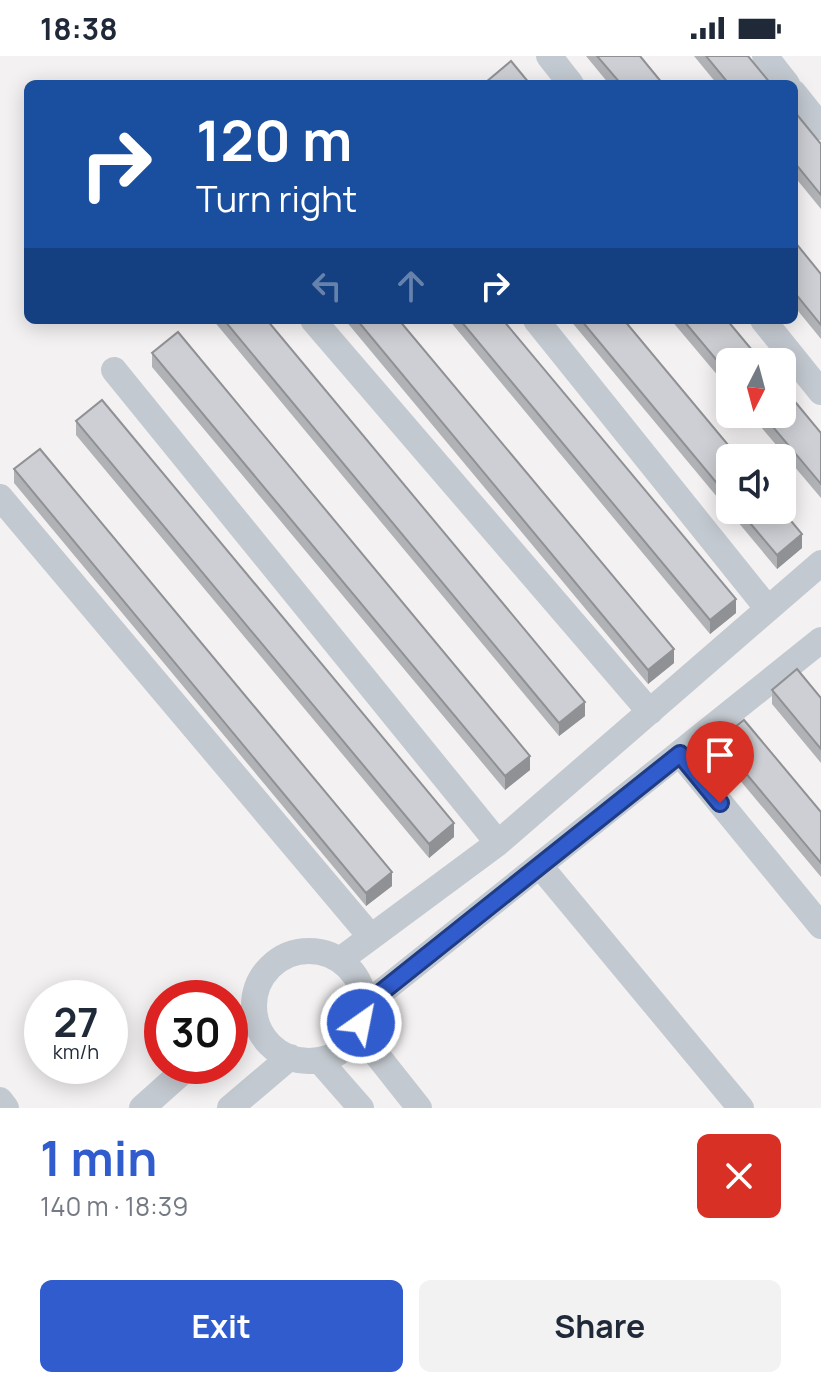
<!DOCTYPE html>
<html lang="en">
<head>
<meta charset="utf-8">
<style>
	:root { --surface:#fff; --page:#f2f2f3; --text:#1f2937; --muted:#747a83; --accent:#305cce }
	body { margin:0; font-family:Manrope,sans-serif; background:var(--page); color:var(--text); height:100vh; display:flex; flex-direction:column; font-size:30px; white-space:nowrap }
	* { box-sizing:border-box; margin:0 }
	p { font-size:26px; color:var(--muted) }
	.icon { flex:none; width:44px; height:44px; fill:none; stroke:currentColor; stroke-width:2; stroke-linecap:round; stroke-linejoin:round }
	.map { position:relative; height:1052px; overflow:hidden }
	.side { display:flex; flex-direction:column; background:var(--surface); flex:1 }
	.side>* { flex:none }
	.top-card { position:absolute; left:24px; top:24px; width:774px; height:244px; border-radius:12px; box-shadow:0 4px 20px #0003; background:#1a4fa0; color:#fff; overflow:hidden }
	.needle { width:52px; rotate:186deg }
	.buttons { position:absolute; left:716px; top:292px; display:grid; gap:16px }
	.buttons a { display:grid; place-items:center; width:80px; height:80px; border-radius:12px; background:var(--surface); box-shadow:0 4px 20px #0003; font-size:40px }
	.speed { position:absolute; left:24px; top:924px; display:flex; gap:16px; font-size:40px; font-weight:700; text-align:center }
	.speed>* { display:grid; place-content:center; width:104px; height:104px; border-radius:50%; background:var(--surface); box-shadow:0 4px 20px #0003; line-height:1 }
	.speed small { font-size:20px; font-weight:400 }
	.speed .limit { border:12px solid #d22; background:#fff; color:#111 }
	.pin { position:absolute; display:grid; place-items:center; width:68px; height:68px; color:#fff; margin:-82px -34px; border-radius:50% 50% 50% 0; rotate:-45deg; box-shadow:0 0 8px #0007 }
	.pin .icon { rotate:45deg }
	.me { position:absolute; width:88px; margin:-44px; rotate:33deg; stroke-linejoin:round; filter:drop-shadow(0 0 6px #0008) }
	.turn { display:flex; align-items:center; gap:28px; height:168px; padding:0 40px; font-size:36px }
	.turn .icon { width:104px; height:104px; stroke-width:2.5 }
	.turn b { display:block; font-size:56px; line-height:68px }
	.lanes { display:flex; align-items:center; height:76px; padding:0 40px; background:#0003; justify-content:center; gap:40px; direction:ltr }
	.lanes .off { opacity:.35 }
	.round { display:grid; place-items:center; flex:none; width:84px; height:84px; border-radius:12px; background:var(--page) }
	.summary { display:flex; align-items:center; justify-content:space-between; height:136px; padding:0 40px }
	h1 { font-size:48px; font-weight:700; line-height:60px; color:var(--accent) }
	.action { display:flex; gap:16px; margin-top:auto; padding:16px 40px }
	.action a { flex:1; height:92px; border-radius:12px; background:var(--accent); color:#fff; font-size:32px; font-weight:700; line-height:92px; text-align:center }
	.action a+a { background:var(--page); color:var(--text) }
	.status { display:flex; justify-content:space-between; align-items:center; height:56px; padding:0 40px; background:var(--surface); direction:ltr }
	.status svg { height:22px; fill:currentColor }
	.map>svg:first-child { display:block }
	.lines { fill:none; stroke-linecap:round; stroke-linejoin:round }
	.street { stroke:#c3c9d0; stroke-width:26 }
	.wall { fill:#b1b2b6 }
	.shaded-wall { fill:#909194 }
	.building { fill:#cecfd4; stroke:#909194; stroke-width:2 }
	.route-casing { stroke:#1f3c86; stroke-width:20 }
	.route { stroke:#305cce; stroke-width:14 }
</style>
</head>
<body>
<div class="status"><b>18:38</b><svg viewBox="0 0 49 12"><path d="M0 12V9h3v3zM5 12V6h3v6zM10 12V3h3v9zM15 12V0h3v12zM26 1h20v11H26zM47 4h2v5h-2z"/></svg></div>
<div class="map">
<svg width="821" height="1052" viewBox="0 0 821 1052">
	<rect width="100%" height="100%" fill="#f3f1f1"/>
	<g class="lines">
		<!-- street -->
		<path class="street" d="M 549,0 L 571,28
			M 765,0 L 787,28
			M 794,37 L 821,71
			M 313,264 L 650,656
			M 536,264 L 768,553
			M 763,264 L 821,336
			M 114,314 L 498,787
			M 0,441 L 371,881
			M 680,698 L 821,870
			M 540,810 L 741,1052
			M254 950a55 55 0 1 1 110 0a55 55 0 1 1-110 0Z
			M 340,904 L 498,787 L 821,507
			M 364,950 L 821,584
			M 358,975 L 419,1052
			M 230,977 L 254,958
			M 319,1004 L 361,1052
			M 0,1044 L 6,1052
			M 142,1052 L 189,1010
			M 230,1052 L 290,1001"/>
	</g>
	<!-- wall -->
	<path class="wall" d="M 586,0 L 640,0 L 663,28 L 609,28 Z
		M 694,0 L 748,0 L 771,28 L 717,28 Z
		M 794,55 L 821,88 L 821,153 L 794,120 Z
		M 794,185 L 821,218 L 821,283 L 794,250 Z
		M 213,264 L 267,264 L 585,660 L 559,680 Z
		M 345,264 L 399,264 L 674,607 L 648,628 Z
		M 449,264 L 503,264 L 736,557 L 710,578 Z
		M 570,264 L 624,264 L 730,402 L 730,454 L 782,454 L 802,492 L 777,513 Z
		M 671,264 L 727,264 L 730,306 L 730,334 Z
		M 152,297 L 530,714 L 505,734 L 152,311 Z
		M 750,358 L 782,358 L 821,377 L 821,442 Z
		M 76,365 L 454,781 L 429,802 L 76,379 Z
		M 14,413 L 392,830 L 366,850 L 14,427 Z
		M 772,634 L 821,642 L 821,707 L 772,648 Z
		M 718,684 L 821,756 L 821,821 L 718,698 Z"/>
	<!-- shaded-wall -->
	<path class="shaded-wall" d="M 802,478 L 802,492 L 777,513 L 777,499 Z
		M 736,543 L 736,557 L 710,578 L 710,564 Z
		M 674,593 L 674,607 L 648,628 L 648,614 Z
		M 585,646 L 585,660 L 559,680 L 559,667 Z
		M 530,700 L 530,714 L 505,734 L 505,720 Z
		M 454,767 L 454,781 L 429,802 L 429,788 Z
		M 392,816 L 392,830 L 366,850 L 366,837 Z"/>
	<!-- building -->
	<path class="building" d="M 597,0 L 640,0 L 663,28 L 621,28 Z
		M 706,0 L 748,0 L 771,28 L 729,28 Z
		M 511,5 L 530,28 L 487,28 L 486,26 Z
		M 794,55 L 821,88 L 821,139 L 794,106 Z
		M 794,185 L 821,218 L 821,269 L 794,236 Z
		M 224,264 L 267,264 L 585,646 L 559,667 Z
		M 357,264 L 399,264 L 674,593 L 648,614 Z
		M 460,264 L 503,264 L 736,543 L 710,564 Z
		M 581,264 L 624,264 L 739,402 L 730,402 L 730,443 Z
		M 683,264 L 727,264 L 762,306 L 730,306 L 730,320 Z
		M 178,276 L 530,700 L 505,720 L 152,297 Z
		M 782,330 L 821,377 L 821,428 L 762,358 L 782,358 Z
		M 102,344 L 454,767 L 429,788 L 76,365 Z
		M 40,393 L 392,816 L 366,837 L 14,413 Z
		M 739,454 L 782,454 L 802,478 L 777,499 Z
		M 797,613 L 821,642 L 821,693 L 772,634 Z
		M 744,664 L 821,756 L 821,807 L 718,684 Z"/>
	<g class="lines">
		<defs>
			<path id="route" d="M 361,967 L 364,950 L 680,698 L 720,747"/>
		</defs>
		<!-- route casing -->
		<use href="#route" class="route-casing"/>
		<!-- route -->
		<use href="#route" class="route"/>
	</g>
</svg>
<div class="buttons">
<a><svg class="needle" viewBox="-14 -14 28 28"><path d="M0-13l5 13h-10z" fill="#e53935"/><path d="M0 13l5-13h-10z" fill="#747a83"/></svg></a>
<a><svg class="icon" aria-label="sound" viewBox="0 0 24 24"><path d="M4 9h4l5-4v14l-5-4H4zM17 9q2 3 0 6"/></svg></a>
</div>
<div class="speed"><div>27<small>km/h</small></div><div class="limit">30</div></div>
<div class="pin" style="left:720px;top:747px;background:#d93025"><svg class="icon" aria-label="arrive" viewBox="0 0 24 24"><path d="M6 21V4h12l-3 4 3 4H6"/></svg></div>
<svg class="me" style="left:361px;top:967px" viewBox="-20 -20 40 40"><circle r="17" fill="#305cce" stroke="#fff" stroke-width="3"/><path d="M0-11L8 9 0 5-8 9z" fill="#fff"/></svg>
<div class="top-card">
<div class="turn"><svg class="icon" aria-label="right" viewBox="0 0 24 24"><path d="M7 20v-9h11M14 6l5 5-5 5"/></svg><div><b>120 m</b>Turn right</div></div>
<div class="lanes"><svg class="icon off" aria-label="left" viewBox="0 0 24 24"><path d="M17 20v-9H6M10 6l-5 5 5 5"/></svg><svg class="icon off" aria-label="ahead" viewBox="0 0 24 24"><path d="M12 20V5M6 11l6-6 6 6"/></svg><svg class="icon" aria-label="right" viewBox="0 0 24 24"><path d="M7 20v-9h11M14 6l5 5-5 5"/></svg></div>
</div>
</div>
<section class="side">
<div class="summary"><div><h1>1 min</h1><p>140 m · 18:39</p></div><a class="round" style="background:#d93025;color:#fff"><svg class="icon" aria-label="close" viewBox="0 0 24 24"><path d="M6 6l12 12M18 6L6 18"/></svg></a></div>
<div class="action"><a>Exit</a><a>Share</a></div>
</section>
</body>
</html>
